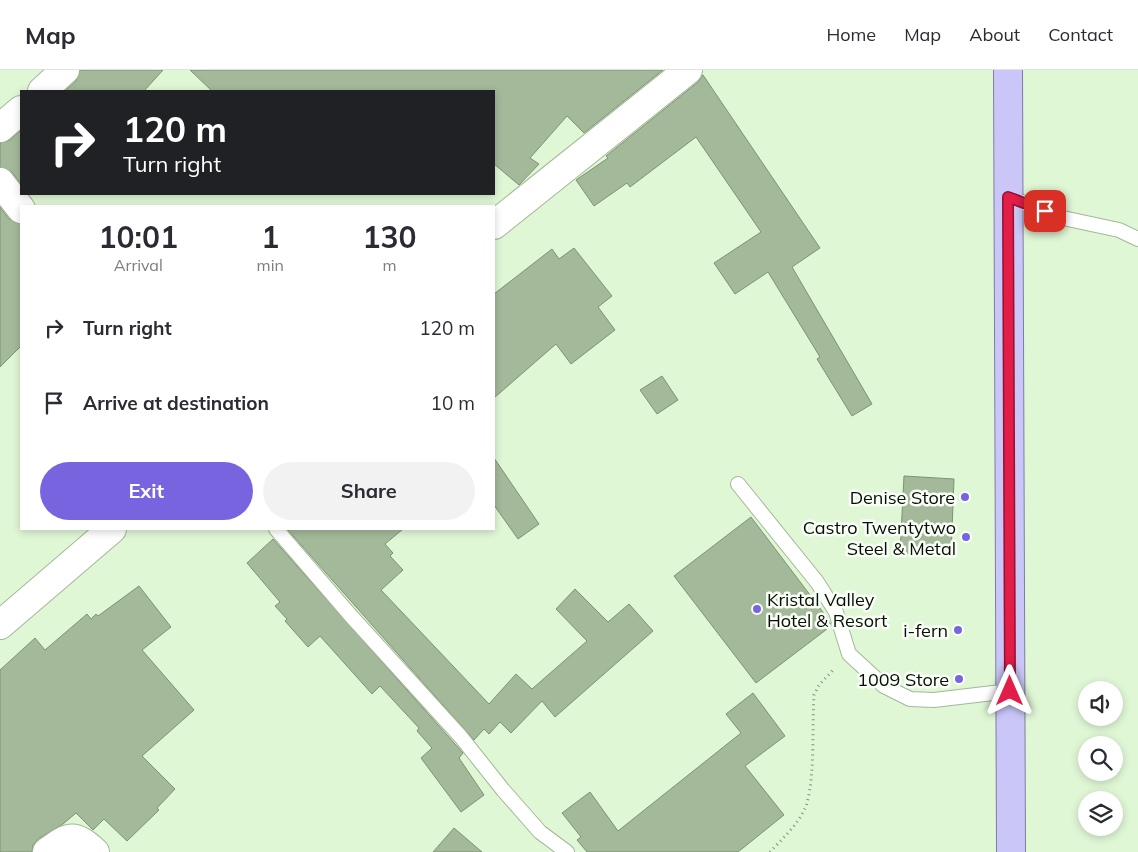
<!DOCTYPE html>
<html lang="en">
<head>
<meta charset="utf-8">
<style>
	:root { --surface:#fff; --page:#f2f2f3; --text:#2b2b33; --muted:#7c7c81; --line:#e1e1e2; --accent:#7964df }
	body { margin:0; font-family:Mulish,sans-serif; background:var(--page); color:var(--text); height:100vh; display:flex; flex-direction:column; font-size:19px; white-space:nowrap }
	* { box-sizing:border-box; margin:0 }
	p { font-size:16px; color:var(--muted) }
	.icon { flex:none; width:28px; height:28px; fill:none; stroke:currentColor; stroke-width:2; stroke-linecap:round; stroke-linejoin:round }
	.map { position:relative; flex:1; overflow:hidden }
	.panel { position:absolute; left:20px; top:135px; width:475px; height:325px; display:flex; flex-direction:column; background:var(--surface); border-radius:0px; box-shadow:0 2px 8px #0003 }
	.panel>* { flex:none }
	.top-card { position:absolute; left:20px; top:20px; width:475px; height:105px; border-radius:0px; box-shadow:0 2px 8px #0003; background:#202124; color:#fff; overflow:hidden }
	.controls { position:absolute; left:1078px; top:611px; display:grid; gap:10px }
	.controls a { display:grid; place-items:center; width:45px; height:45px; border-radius:50%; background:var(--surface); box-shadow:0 2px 8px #0003; font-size:25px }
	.pin { position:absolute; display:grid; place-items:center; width:42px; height:42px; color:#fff; margin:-21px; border-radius:10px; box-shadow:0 2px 8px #0006 }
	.me { position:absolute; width:55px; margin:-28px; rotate:0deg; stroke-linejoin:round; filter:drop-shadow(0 0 4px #0008) }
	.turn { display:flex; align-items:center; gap:18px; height:105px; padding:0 20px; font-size:22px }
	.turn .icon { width:65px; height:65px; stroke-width:2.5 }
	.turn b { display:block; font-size:35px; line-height:42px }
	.eta { display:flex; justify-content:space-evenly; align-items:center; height:85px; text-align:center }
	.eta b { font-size:30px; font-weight:700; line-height:35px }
	.primary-button { display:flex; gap:10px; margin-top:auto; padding:10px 20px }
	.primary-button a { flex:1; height:58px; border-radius:30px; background:var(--accent); color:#fff; font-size:20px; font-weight:700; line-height:58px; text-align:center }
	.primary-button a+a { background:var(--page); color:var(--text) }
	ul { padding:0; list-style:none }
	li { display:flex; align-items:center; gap:15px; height:75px; padding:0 20px }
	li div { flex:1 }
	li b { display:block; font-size:19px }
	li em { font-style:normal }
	header { display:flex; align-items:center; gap:30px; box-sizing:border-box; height:70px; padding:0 25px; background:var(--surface); border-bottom:1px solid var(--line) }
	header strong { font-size:24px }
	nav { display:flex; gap:28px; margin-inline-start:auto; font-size:18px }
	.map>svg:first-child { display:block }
	.building { fill:#a4b99a; stroke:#7d9274 }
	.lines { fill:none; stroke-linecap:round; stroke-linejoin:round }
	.service-casing { stroke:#a2b898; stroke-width:16 }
	.minor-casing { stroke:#a2b898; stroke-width:30 }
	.trunk-casing { stroke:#7d7da2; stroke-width:30 }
	.path { stroke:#83937c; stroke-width:3; stroke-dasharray:1 4; stroke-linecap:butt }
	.service { stroke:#fff; stroke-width:14 }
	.minor { stroke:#fff; stroke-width:28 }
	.trunk { stroke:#cac7f8; stroke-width:28 }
	.route-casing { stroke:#92132f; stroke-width:12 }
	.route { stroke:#e11d48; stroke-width:9 }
	.poi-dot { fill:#7964df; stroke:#f9fef7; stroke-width:2 }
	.labels { text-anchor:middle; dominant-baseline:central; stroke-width:5; stroke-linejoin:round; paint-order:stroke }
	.poi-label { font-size:18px; fill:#070e05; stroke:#f9fef7; text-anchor:end }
</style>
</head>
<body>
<header>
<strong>Map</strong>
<nav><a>Home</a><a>Map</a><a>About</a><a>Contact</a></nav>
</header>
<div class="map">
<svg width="1138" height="782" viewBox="0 0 1138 782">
	<rect width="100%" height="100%" fill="#e0f7d6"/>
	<!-- building -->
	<path class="building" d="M 80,0 L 163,0 L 144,21 L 65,21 L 76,11 Z
		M 190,0 L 663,0 L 584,63 L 567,46 L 530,88 L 539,94 L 519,115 L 494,94 L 494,21 L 212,21 Z
		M 703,5 L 820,178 L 792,197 L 872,334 L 852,346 L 817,289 L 820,287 L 768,202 L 735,224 L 714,193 L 761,162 L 696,67 L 630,117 L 627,113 L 594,136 L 576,110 L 608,88 L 606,86 L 698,12 Z
		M 21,60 L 21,114 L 12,102 L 0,97 L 0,73 L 10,70 Z
		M 0,137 L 9,149 L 21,154 L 21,276 L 0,297 Z
		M 574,178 L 612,226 L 598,237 L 615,260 L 571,294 L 556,274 L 494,328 L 494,224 L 552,179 L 559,189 Z
		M 662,306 L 678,330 L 657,344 L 640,320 Z
		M 494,388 L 539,454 L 518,469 L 494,435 Z
		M 904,406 L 954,409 L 951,486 L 900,483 Z
		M 751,447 L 829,550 L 831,556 L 756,613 L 674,506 Z
		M 287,459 L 403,459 L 385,474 L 393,483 L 390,486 L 403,500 L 381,520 L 489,634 L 516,604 L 532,619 L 587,571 L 556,539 L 575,519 L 608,552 L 629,534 L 653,561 L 555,647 L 542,631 L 511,663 L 500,652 L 489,664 L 484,659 L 474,670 Z
		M 273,469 L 454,673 L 463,683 L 459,688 L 484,725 L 461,742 L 421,688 L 432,678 L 417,661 L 419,658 L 380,616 L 372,624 L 320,566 L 308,577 L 285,551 L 287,549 L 275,536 L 280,532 L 247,493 Z
		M 139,516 L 171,557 L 142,580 L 194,640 L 142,686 L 175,719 L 157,738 L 159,740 L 127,771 L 104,749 L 93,760 L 76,743 L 63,754 L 38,769 L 33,775 L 32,782 L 0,782 L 0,600 L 35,568 L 45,580 L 87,544 L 91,549 L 96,544 L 98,546 Z
		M 753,623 L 785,666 L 745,696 L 784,745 L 738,782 L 587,782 L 577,770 L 581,767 L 562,743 L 590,722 L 618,761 L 741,663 L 726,644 Z
		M 454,758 L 482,782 L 433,782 Z"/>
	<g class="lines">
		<defs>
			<path id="service" d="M 1008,127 L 1063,148 L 1119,160 L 1138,169
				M 738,414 L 817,512 L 836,542 L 849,584 L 884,616 L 910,629 L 934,630 L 1010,621
				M 276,459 L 351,546 L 461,667 L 503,720 L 540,762 L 567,782"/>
			<path id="minor" d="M 42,21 L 65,0
				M 0,58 L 21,40
				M 0,112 L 21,139
				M 494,155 L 688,0
				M 0,555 L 112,459
				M 47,782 C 69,766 73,762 95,782"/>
			<path id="trunk" d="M 1008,0 L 1011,782"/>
		</defs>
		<!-- service casing -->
		<use href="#service" class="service-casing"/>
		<!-- minor casing -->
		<use href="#minor" class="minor-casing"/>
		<!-- trunk casing -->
		<use href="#trunk" class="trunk-casing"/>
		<!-- path -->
		<path class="path" d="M 770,782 C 783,768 801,752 807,733 C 815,704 812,657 814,625 L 819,615 L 835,598"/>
		<!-- service -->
		<use href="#service" class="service"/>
		<!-- minor -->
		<use href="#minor" class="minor"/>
		<!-- trunk -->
		<use href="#trunk" class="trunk"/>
	</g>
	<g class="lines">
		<defs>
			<path id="route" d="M 1010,621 L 1008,127 L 1045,141"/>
		</defs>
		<!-- route casing -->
		<use href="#route" class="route-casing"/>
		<!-- route -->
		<use href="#route" class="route"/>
	</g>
	<!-- markers -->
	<g class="poi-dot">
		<circle cx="965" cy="427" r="5"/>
		<circle cx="966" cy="467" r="5"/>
		<circle cx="757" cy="539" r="5"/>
		<circle cx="958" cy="560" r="5"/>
		<circle cx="959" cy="609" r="5"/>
	</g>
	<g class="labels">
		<!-- poi labels -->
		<g class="poi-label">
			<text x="955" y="427">Denise Store</text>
			<text x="956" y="457">Castro Twentytwo<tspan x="956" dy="21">Steel &amp; Metal</tspan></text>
			<text x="767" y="529" text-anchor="start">Kristal Valley<tspan x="767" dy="21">Hotel &amp; Resort</tspan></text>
			<text x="948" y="560">i-fern</text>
			<text x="949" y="609">1009 Store</text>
		</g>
	</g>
</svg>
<div class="controls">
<a><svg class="icon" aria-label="sound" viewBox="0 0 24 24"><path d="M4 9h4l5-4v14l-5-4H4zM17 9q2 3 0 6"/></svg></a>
<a><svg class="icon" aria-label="search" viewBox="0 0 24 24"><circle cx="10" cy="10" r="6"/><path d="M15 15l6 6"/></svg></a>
<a><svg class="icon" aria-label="layers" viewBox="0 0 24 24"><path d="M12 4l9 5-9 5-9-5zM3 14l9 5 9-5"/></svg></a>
</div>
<div class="pin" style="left:1045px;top:141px;background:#d93025"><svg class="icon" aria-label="arrive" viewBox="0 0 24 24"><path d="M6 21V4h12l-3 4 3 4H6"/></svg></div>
<svg class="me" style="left:1010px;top:621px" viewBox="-20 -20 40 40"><path d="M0-17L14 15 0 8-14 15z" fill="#e11d48" stroke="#fff" stroke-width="4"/></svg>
<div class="top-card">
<div class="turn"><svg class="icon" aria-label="right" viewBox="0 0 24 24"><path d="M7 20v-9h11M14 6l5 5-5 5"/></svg><div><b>120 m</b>Turn right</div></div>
</div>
<section class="panel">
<div class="eta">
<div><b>10:01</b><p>Arrival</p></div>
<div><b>1</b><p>min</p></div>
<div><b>130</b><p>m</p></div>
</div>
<ul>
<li><svg class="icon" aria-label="right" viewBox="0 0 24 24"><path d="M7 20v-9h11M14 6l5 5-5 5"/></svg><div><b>Turn right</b></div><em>120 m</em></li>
<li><svg class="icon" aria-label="arrive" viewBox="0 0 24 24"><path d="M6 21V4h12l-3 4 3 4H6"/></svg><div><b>Arrive at destination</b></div><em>10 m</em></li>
</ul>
<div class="primary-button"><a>Exit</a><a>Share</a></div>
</section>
</div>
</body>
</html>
